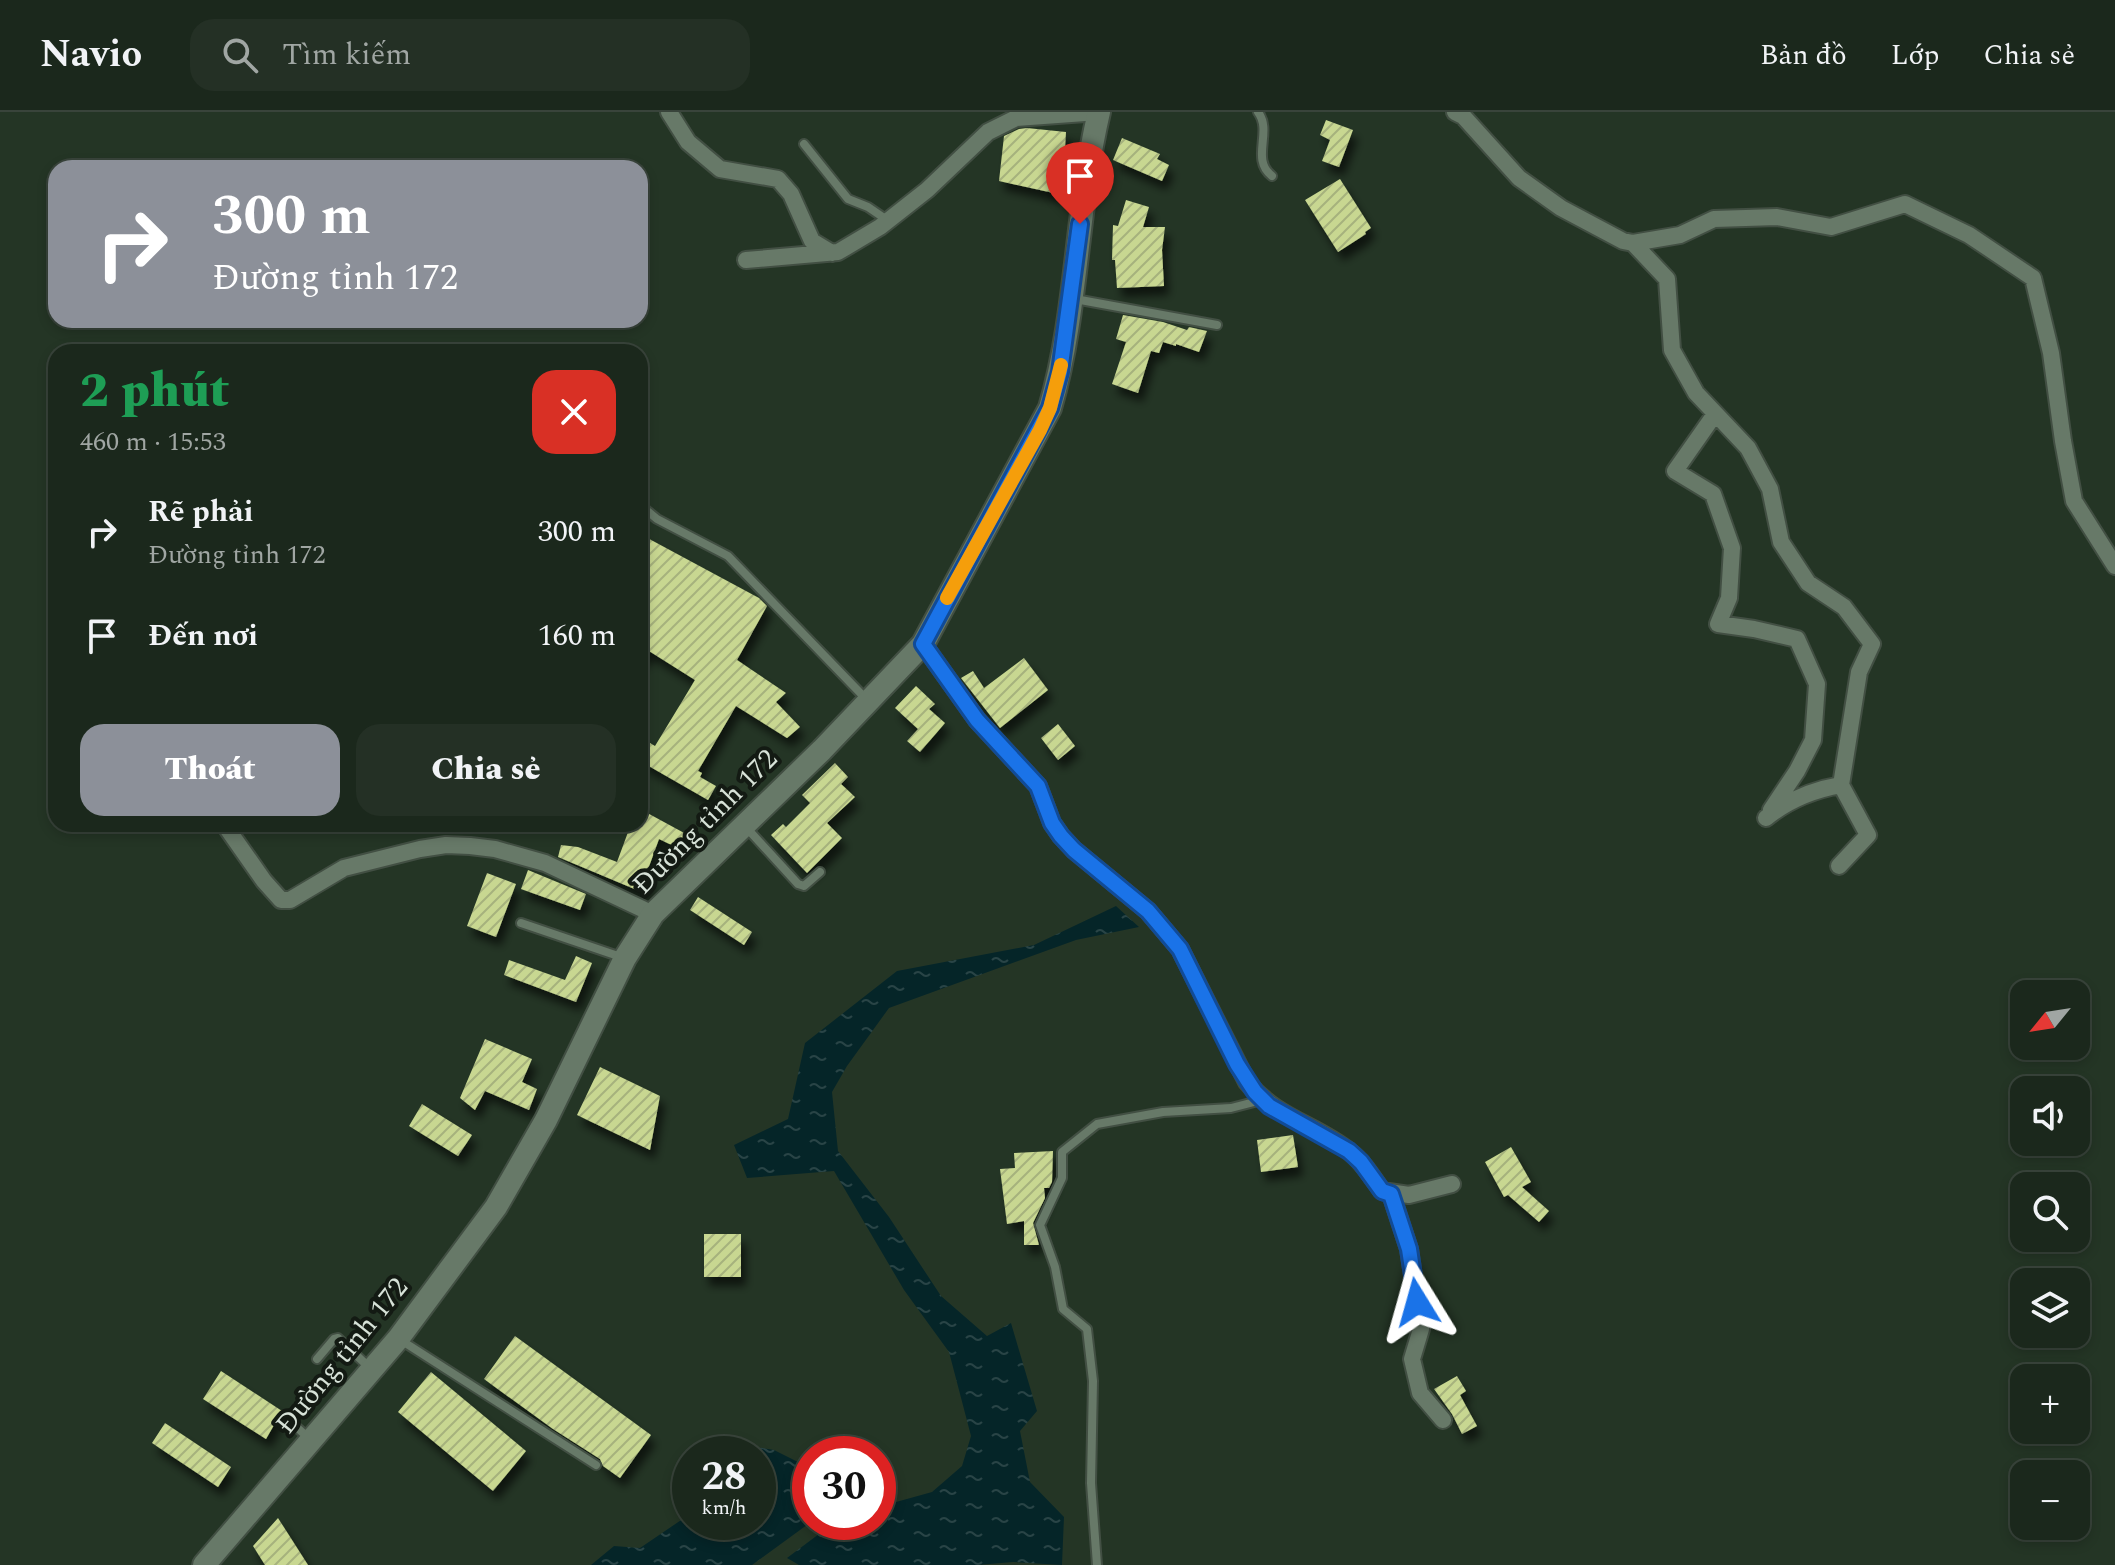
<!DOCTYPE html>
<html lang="vi">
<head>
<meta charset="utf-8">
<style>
	:root { --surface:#1b281c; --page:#243025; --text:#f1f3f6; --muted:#a0a6a3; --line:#39443b; --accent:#8c9099 }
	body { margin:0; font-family:Spectral,serif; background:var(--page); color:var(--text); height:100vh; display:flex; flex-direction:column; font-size:30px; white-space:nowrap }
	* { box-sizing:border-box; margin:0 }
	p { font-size:26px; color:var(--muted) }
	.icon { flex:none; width:44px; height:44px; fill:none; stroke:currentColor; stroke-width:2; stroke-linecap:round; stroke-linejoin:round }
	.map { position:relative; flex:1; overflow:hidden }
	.drawer { position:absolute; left:48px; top:232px; width:600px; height:488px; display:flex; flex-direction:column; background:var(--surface); border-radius:24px; box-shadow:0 4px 12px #0003,0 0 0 2px var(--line) }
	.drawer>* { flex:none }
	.hud { position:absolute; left:48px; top:48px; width:600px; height:168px; border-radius:24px; box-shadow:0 4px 12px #0003,0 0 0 2px var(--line); background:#8c9099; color:#fff; overflow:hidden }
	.needle { width:52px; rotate:240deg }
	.controls { position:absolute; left:2010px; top:868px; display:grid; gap:16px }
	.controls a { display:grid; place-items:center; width:80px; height:80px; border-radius:16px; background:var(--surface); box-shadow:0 4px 12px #0003,0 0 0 2px var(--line); font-size:40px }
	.speed { position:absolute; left:672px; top:1324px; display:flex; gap:16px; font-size:40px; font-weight:700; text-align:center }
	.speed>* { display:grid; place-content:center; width:104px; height:104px; border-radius:50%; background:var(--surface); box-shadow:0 4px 12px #0003,0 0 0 2px var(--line); line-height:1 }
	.speed small { font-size:20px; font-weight:400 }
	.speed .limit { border:12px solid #d22; background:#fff; color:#111 }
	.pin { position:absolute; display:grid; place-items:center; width:68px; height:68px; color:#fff; margin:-82px -34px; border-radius:50% 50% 50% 0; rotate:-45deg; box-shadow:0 0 8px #0007 }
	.pin .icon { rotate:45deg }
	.me { position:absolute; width:88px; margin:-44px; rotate:352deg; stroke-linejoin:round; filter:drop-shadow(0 0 6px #0008) }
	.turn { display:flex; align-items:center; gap:28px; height:168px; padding:0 32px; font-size:36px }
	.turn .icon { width:104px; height:104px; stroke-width:2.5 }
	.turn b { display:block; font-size:56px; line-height:68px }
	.round { display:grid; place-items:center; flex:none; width:84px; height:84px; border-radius:24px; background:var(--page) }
	.summary { display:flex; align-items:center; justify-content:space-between; height:136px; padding:0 32px }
	h1 { font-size:48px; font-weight:800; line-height:60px; color:#1e9e55 }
	.action { display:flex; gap:16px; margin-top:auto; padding:16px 32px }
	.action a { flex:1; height:92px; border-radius:24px; background:var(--accent); color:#fff; font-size:32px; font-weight:800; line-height:92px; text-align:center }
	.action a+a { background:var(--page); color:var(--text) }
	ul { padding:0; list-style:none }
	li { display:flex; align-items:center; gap:24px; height:104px; padding:0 32px }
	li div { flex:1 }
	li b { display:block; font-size:30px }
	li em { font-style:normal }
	header { display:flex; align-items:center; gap:48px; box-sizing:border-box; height:112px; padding:0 40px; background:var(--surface); border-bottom:2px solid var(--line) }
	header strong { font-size:38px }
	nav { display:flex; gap:44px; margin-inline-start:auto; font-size:28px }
	.search { width:560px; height:72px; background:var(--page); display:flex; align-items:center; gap:20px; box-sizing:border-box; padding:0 28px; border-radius:24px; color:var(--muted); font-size:30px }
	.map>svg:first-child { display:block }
	.water { fill:url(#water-ripples) }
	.building { fill:url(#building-hatch); filter:url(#shadow) }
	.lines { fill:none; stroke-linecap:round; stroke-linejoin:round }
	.service-casing { stroke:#424f43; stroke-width:12 }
	.minor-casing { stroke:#424f43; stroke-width:20 }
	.secondary-casing { stroke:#424f43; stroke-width:26 }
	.service { stroke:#677968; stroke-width:8 }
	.minor { stroke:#677968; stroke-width:16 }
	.secondary { stroke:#677968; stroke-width:22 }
	.route-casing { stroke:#114b97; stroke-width:20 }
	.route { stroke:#1a73e8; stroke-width:14 }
	.slow { stroke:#f59e0b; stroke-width:14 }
	.labels { text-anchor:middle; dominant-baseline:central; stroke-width:8; stroke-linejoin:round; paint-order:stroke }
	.street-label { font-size:28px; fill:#d7e2d8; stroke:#131a13 }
</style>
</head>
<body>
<header>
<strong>Navio</strong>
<div class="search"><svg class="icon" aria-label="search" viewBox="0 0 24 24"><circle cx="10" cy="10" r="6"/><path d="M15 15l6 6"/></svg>Tìm kiếm</div>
<nav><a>Bản đồ</a><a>Lớp</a><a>Chia sẻ</a></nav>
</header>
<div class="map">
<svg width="2115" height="1453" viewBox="0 0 2115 1453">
	<defs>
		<pattern id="water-ripples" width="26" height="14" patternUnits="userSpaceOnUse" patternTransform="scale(2)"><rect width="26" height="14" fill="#052528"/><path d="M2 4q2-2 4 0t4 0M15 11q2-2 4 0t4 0" fill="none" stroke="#294446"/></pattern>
		<pattern id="building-hatch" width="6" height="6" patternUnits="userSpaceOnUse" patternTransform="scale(2)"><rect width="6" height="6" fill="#c8d791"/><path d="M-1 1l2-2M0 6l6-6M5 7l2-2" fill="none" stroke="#a6b27d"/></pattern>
		<filter id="shadow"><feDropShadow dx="5" dy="9" stdDeviation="4" flood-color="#0009"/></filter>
	</defs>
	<rect width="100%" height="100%" fill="#243525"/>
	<!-- water -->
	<path class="water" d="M 1116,794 L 1139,815 L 1076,828 L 889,896 L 847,954 L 832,980 L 838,1039 L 889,1105 L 941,1184 L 987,1224 L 1011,1211 L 1037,1299 L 1020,1319 L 1030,1370 L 1064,1405 L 1062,1453 L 1013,1450 L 978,1453 L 799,1453 L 787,1446 L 835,1410 L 878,1410 L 878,1395 L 932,1380 L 962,1354 L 971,1324 L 949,1240 L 904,1178 L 834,1059 L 747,1066 L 734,1033 L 788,1007 L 805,931 L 897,859 L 1034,833 Z
		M 720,1329 L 774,1338 L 810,1356 L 811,1410 L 752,1453 L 591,1453 L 614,1434 L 640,1436 L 690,1402 L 690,1410 L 758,1410 L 758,1342 L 720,1342 Z"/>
	<!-- building -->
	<path class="building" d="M 1326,8 L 1353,18 L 1339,55 L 1322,49 L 1330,28 L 1320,23 Z
		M 1027,16 L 1066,20 L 1064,55 L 1058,82 L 999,69 L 1004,24 L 1019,17 Z
		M 1122,26 L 1160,42 L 1157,47 L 1169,53 L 1162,69 L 1113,48 Z
		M 1340,67 L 1371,116 L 1365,120 L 1366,122 L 1338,140 L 1305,88 Z
		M 1126,88 L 1149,95 L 1143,115 L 1165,115 L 1162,138 L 1164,174 L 1117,176 L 1115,148 L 1112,148 L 1113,113 L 1118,114 Z
		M 1123,203 L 1163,210 L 1187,218 L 1189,215 L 1207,219 L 1199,240 L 1176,232 L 1176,234 L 1163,230 L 1159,241 L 1151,239 L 1138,281 L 1112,272 L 1126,230 L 1116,227 Z
		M 640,422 L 759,486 L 767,494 L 737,548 L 786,581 L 776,590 L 800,615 L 787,626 L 736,594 L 698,659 L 702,661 L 700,665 L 716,674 L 708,688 L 640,649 L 640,625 L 655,634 L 695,568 L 649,539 L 640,550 Z
		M 1024,546 L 1048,578 L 1000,616 L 961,566 L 973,559 L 984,576 Z
		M 916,574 L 935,592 L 929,597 L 945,611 L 920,640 L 907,629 L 918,617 L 895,596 Z
		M 1058,612 L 1075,634 L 1058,648 L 1041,626 Z
		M 835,651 L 848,665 L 841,672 L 855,685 L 827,711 L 842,726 L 807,761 L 771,723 L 783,712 L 786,715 L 810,691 L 802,683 Z
		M 640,697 L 686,722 L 680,737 L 659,727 L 647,760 L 651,762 L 644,781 L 558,745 L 561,733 L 578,735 L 617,750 L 631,712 L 640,712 Z
		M 528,758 L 586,782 L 580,798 L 521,777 Z
		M 487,761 L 516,772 L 496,825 L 467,814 Z
		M 698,785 L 752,820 L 744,833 L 690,798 Z
		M 576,844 L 592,851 L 576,890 L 504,863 L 509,848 L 565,868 Z
		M 485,927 L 532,947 L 522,970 L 537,977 L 529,998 L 485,979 L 475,998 L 460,986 Z
		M 600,955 L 660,984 L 650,1038 L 577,1003 Z
		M 422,992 L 472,1023 L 458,1044 L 409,1014 Z
		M 1293,1023 L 1298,1055 L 1261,1060 L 1257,1028 Z
		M 1511,1035 L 1531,1070 L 1522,1075 L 1549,1099 L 1539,1110 L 1508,1083 L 1504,1085 L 1485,1050 Z
		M 1053,1039 L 1052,1070 L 1049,1076 L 1044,1076 L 1045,1086 L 1033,1111 L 1039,1133 L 1024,1133 L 1024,1109 L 1007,1112 L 1000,1057 L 1015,1056 L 1014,1041 Z
		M 704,1122 L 741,1122 L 741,1165 L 704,1165 Z
		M 515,1224 L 651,1323 L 620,1366 L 603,1354 L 600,1347 L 553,1317 L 484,1267 Z
		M 221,1259 L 282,1299 L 266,1327 L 203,1287 Z
		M 431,1260 L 526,1339 L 493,1379 L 398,1300 Z
		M 1457,1264 L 1466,1279 L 1460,1283 L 1477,1314 L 1462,1322 L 1452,1302 L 1434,1277 Z
		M 165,1311 L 231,1355 L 218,1375 L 152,1331 Z
		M 278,1406 L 308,1453 L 265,1453 L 253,1434 Z"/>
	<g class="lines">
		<defs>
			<path id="service" d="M 1258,0 C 1273,20 1250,47 1272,64
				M 804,32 L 848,87 L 868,95 L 887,108
				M 1075,187 L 1217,213
				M 640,393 L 657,407 L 728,444 L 868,589
				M 744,713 L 798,772 L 804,774 L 820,760
				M 521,811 L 624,846
				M 399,1227 L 596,1353
				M 317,1247 L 334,1227 L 338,1226 L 371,1257
				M 285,1305 L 311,1328
				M 1097,1453 L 1091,1371 L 1093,1269 L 1087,1217 L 1063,1197 L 1055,1155 L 1040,1113 L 1062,1066 L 1062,1040 L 1097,1012 L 1163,1000 L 1231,996 L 1262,988"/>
			<path id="minor" d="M 669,0 L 688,30 L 720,57 L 778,67 L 791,82 L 812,129 L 832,141
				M 1455,0 L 1463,4 L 1519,66 L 1561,96 L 1623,129 L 1633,131 L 1680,123 L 1714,107 L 1777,105 L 1831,115 L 1905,92 L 1969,123 L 2033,166 L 2051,241 L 2063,329 L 2074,389 L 2115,454
				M 1633,131 L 1667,167 L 1672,238 L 1696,281 L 1748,336 L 1770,377 L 1781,430 L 1808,471 L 1844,495 L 1872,532 L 1859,560 L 1841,673 C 1812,678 1788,688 1766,706
				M 746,148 L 838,140 L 880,115 L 927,78 L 988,20 L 1016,6 L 1099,0
				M 1715,302 L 1675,359 L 1713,382 L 1732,436 L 1729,486 L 1718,512 L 1754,517 L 1797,527 L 1817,572 L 1813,628 L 1797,659 L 1771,698
				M 923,532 L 977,608 L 1038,674 L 1052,711 L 1061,724 L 1074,738 L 1148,799 L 1180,837 L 1247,970 C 1277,1007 1315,1012 1350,1040 C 1363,1050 1372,1065 1382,1079 L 1409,1083 L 1452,1072
				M 224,712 L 264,769 L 281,788 L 290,788 L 344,756 L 420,737 L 446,733 L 470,734 L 495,737 L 545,751 L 653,802
				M 1839,754 L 1868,723 L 1841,673
				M 1391,1082 L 1409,1137 L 1421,1217 L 1412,1247 L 1420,1281 L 1443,1308"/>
			<path id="secondary" d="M 204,1453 L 398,1227 L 496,1095 L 546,1008 L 625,846 L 653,802 L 822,638 L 923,532 L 1050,296 C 1078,200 1076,97 1099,0"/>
		</defs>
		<!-- service casing -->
		<use href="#service" class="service-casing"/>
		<!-- minor casing -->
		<use href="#minor" class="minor-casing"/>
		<!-- secondary casing -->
		<use href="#secondary" class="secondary-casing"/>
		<!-- service -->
		<use href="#service" class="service"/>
		<!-- minor -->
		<use href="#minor" class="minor"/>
		<!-- secondary -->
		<use href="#secondary" class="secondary"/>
	</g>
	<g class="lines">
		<defs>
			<path id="route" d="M 1080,112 L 1060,260 L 1050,296 L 923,532 L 977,608 L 1038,674 L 1052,711 L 1061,724 L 1074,738 L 1148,799 L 1180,837 L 1237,952 L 1255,980 L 1269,994 L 1349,1039 L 1361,1050 L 1382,1079 L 1391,1082 L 1409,1137 L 1417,1190"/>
		</defs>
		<!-- route casing -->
		<use href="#route" class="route-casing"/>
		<!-- route -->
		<use href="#route" class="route"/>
		<!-- slow -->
		<path class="slow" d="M 947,486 L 1040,318 L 1050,296 L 1061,253"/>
	</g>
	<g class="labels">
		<!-- street labels -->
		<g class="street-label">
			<text transform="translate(705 710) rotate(-45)">Đường tỉnh 172</text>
			<text transform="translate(342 1244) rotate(-51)">Đường tỉnh 172</text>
		</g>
	</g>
</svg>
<div class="controls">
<a><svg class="needle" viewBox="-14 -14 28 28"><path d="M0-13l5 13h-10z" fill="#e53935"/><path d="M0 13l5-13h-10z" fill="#a0a6a3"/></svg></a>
<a><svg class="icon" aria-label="sound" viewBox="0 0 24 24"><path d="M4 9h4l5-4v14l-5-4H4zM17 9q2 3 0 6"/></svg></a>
<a><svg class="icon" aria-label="search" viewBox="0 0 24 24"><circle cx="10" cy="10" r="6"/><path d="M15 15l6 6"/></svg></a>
<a><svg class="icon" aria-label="layers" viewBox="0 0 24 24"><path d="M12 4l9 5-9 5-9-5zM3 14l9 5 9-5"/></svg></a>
<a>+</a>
<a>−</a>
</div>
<div class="speed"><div>28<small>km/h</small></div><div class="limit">30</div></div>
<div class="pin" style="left:1080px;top:112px;background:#d93025"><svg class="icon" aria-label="arrive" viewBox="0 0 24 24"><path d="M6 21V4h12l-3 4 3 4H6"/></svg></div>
<svg class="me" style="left:1417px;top:1190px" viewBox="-20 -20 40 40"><path d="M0-17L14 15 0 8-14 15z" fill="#1a73e8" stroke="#fff" stroke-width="4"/></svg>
<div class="hud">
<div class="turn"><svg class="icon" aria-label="right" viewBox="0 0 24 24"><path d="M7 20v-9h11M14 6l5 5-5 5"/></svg><div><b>300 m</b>Đường tỉnh 172</div></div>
</div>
<section class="drawer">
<div class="summary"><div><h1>2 phút</h1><p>460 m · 15:53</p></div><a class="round" style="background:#d93025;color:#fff"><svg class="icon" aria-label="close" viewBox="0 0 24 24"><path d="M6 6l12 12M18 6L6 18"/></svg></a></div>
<ul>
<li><svg class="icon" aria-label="right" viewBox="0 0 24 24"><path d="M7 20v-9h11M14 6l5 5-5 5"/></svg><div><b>Rẽ phải</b><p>Đường tỉnh 172</p></div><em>300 m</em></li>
<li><svg class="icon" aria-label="arrive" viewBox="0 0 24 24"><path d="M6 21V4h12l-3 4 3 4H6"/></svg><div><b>Đến nơi</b></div><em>160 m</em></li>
</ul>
<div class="action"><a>Thoát</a><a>Chia sẻ</a></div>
</section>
</div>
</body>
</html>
